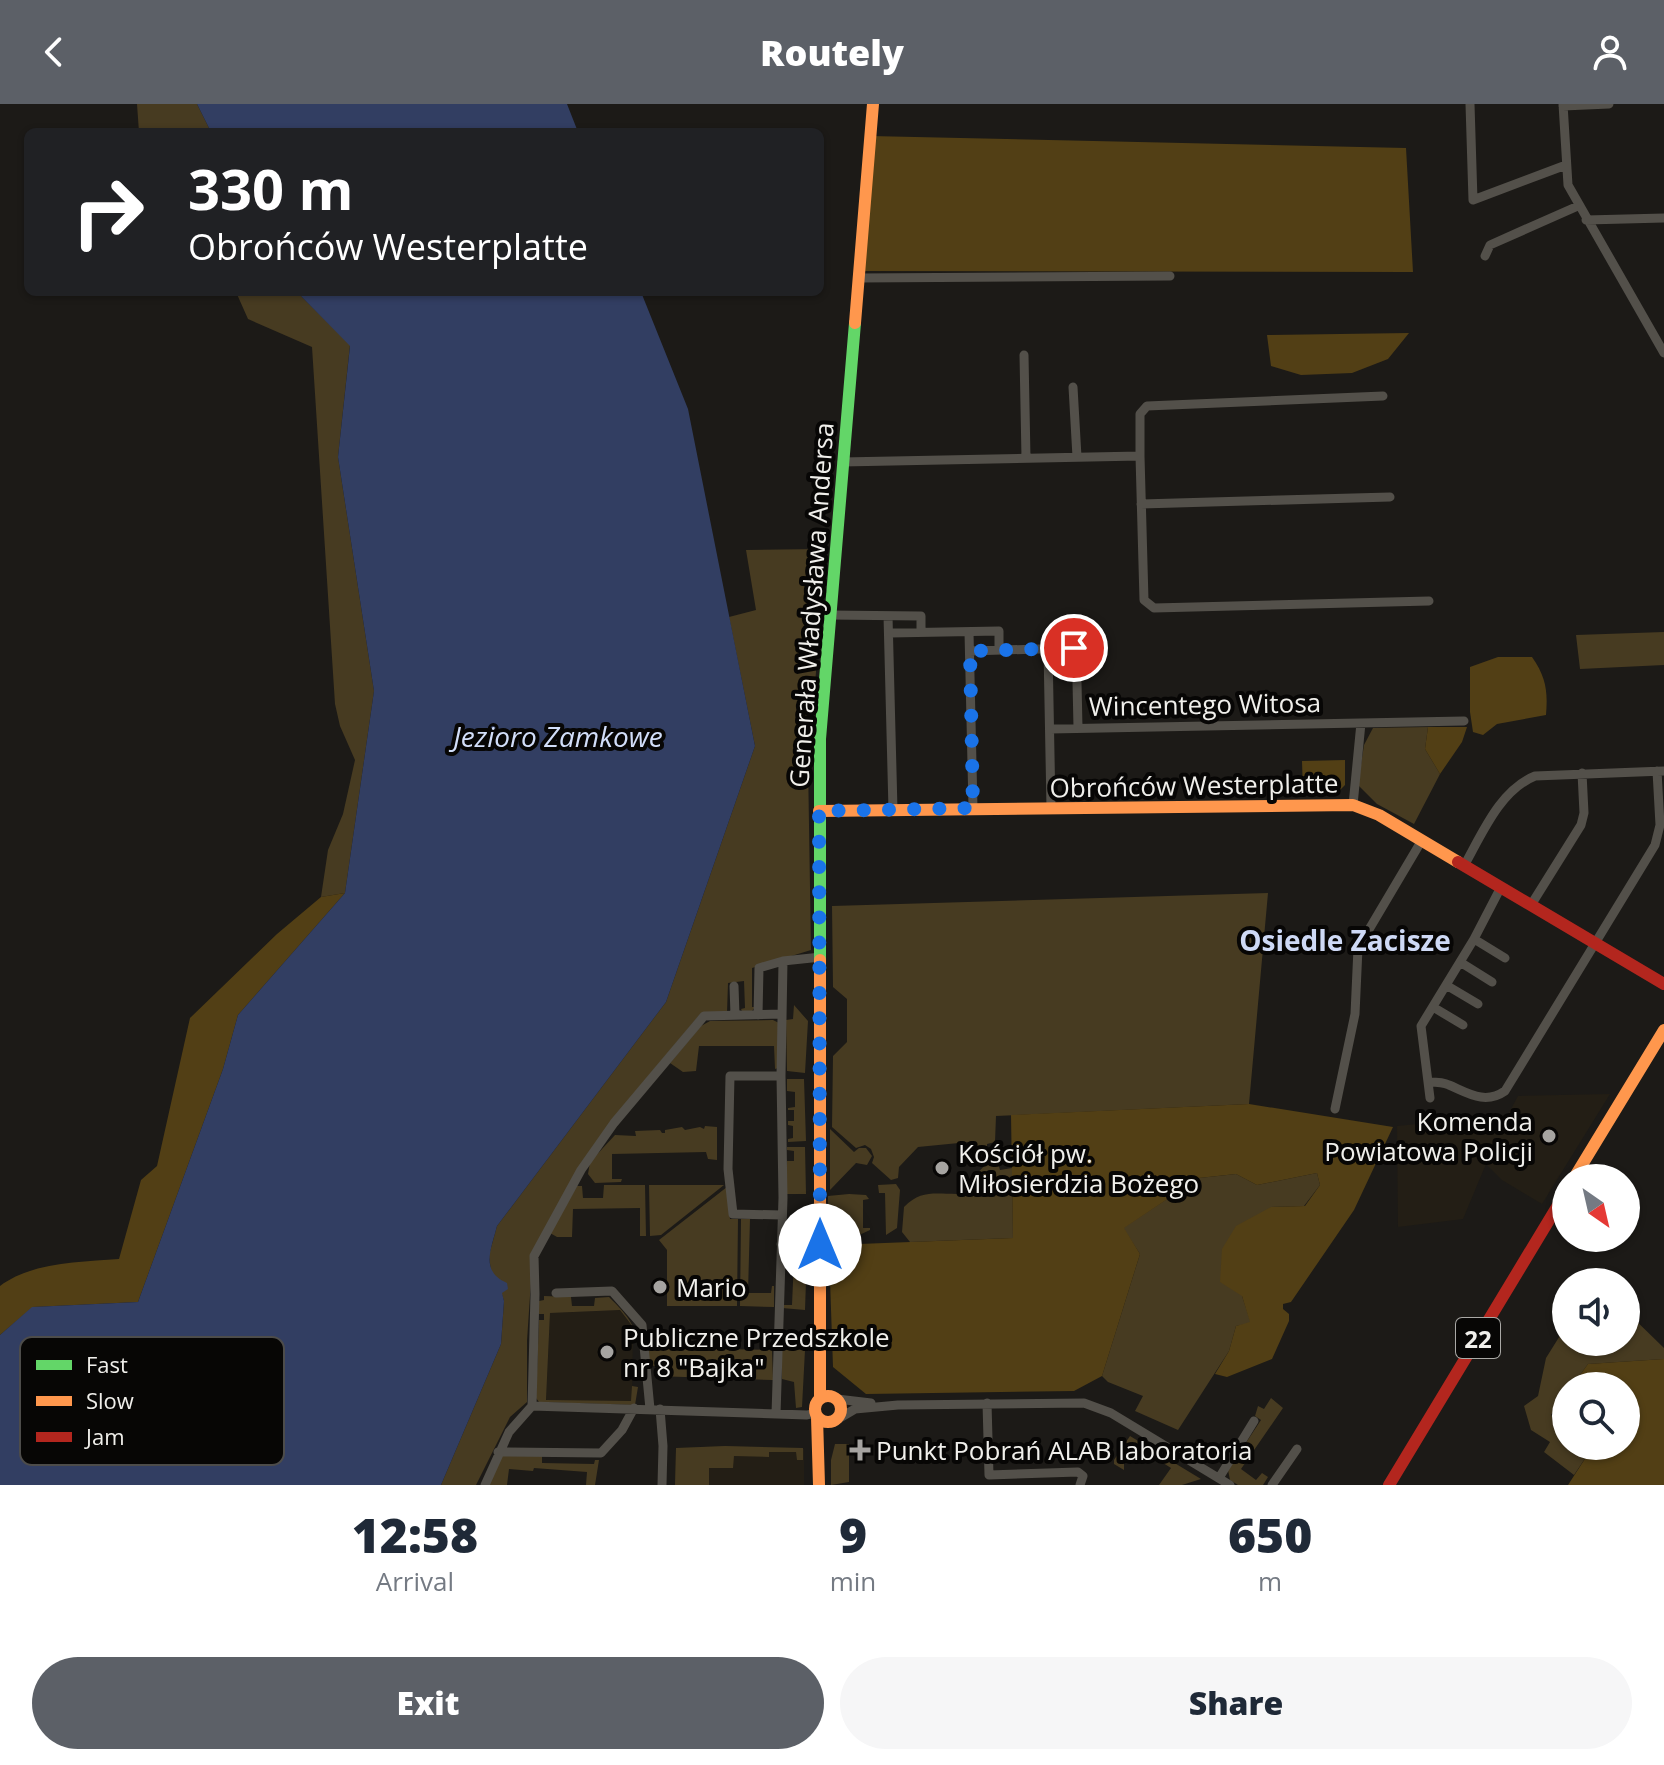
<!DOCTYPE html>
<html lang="en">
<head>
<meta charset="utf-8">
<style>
	:root { --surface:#fff; --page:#f6f6f7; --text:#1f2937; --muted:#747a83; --accent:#5c6067 }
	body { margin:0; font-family:"Open Sans",sans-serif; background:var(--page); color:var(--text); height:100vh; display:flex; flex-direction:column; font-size:30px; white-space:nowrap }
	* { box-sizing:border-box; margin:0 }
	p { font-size:26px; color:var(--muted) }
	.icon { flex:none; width:44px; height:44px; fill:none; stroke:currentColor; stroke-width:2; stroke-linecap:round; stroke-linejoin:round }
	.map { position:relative; height:1381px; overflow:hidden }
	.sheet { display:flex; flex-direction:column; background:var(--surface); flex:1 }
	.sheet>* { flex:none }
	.banner { position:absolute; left:24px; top:24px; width:800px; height:168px; border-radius:12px; box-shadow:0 2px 6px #0004; background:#202124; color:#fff; overflow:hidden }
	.needle { width:52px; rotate:146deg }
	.fabs { position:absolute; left:1552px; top:1060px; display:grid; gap:16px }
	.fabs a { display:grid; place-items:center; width:88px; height:88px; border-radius:50%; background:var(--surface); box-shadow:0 2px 6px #0004; font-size:40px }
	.pin { position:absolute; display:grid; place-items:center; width:68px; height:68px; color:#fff; margin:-34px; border:4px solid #fff; border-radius:50%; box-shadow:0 2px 8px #0007 }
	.me { position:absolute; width:88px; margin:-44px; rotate:0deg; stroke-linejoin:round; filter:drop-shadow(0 0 6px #0008) }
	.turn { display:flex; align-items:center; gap:28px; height:168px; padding:0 32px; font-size:36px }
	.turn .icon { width:104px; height:104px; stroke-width:2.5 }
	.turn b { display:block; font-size:56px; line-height:68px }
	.eta { display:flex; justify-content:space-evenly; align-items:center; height:136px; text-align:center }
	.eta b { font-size:48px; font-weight:800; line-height:56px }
	.action { display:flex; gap:16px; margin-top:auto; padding:16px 32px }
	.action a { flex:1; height:92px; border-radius:48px; background:var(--accent); color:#fff; font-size:32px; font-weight:800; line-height:92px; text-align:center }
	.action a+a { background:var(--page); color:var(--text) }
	header { display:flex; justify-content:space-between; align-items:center; height:104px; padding:0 32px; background:var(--accent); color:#fff; font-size:36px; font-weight:800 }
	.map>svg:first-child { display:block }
	.built { fill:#231e15 }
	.green { fill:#473b21 }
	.forest { fill:#523f15 }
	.water { fill:#323e62 }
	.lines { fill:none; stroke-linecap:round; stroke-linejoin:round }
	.street { stroke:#53504a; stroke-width:9 }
	.fast { stroke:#63d668; stroke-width:12 }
	.slow { stroke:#ff974d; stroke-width:12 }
	.jam { stroke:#b3261e; stroke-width:12 }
	.route { stroke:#1a73e8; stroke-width:14; stroke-dasharray:0 25.2 }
	.poi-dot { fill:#a6a4a1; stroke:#070605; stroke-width:3 }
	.labels { text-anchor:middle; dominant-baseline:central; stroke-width:8; stroke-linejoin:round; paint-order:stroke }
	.shield { fill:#070605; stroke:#aaa9a6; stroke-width:2 }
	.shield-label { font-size:24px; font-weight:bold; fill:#f0efeb }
	.street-label { font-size:26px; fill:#f0efeb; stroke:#070605 }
	.poi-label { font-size:26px; fill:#f0efeb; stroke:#070605; text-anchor:start }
	.water-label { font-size:28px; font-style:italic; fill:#d2def9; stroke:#070605 }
	.neighbourhood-label { font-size:28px; font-weight:bold; fill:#ced9f5; stroke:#070605 }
	.key { fill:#070605; stroke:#4d4c4a; stroke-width:2 }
	.key-label { font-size:22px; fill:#f0efeb }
</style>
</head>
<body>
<header><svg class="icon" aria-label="back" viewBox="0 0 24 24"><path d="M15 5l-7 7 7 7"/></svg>Routely<svg class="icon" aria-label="person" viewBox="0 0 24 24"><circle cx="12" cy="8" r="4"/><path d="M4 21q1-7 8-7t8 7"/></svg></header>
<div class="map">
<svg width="1664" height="1381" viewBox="0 0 1664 1381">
	<rect width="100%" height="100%" fill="#1c1a17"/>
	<!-- built -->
	<path class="built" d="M 1610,990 L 1542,1100 L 1502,1076 L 1486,1060 L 1463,1115 L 1398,1123 L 1397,1022 L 1446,1017 L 1453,1028 L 1505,1016 L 1518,992 Z
		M 620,1206 L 633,1223 L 632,1297 L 546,1297 L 550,1209 Z
		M 725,1342 L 804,1345 L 804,1381 L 675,1381 L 676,1344 Z"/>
	<!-- green -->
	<path class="green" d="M 137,0 L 197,0 L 211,28 L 139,28 Z
		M 236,188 L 297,188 L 350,241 L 338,353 L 374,587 L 345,789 L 321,793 L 328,746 L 343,710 L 355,656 L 340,622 L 335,600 L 312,243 L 248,215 Z
		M 822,445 L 816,568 L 808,658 L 811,846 L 752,864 L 752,903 L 755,903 L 752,907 L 742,907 L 741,905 L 745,904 L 744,877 L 728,879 L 727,909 L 701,909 L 611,1017 L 533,1147 L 527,1237 L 527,1298 L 510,1313 L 476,1381 L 441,1381 L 501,1240 L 504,1197 L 497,1175 L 491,1168 L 489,1151 L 497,1122 L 666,898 L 755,642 L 729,513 L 756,506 L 746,446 Z
		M 1664,528 L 1664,561 L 1580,565 L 1576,531 Z
		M 1428,623 L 1425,645 L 1440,670 L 1414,720 L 1377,700 L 1358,681 L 1364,641 L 1373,624 Z
		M 1268,789 L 1249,1000 L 996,1012 L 995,1038 L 987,1040 L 987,1050 L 983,1052 L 969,1038 L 918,1043 L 899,1063 L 898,1074 L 891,1076 L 872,1059 L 874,1053 L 871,1045 L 865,1041 L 856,1044 L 832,1023 L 833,952 L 847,938 L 847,895 L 833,883 L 832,802 Z
		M 794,901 L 808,917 L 805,969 L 787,967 L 786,916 L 793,915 Z
		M 773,916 L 779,919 L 778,964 L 775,965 L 774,942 L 699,942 L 696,967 L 683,968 L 670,959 L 701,922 L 710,917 Z
		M 787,975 L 804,975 L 806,1037 L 788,1038 L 788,1035 L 793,1034 L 793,1022 L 788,1021 L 788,1017 L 794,1017 L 794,1006 L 788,1006 L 788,1004 L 795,1003 L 795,988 L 787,987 Z
		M 705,1022 L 717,1023 L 717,1056 L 708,1055 L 706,1048 L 612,1050 L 612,1075 L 622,1075 L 621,1078 L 595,1079 L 588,1070 L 590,1058 L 615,1031 L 636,1032 L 635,1027 L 660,1026 L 662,1029 L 665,1029 L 665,1026 L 682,1023 L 685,1026 L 700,1023 L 704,1025 Z
		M 830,1025 L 854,1048 L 859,1044 L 866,1044 L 872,1052 L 867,1061 L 856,1059 L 830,1086 Z
		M 787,1043 L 805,1043 L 806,1090 L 787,1090 L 787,1057 L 794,1057 L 794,1047 L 787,1046 Z
		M 991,1055 L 997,1055 L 1000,1066 L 1012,1064 L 1013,1134 L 910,1138 L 902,1128 L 904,1103 C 921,1086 934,1090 957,1090 Z
		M 1317,1069 L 1320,1081 L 1304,1102 L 1271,1103 L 1242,1192 L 1251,1219 L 1236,1222 L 1229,1247 L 1178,1326 L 1135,1307 L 1143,1292 L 1108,1278 L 1102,1272 L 1140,1150 L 1123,1124 L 1199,1074 L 1236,1070 L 1257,1081 Z
		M 896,1080 L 900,1086 L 897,1124 L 886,1131 L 885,1089 L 879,1089 L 878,1081 Z
		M 604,1081 L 645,1081 L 646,1132 L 640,1132 L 640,1104 L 573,1105 L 572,1133 L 557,1133 L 550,1129 L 577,1082 L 582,1082 L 583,1094 L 603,1094 Z
		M 649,1081 L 724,1081 L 661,1131 L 650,1132 Z
		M 727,1083 L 730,1115 L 738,1115 L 737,1202 L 667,1202 L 667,1146 L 659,1136 Z
		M 849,1090 L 866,1091 L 869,1095 L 863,1096 L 863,1124 L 870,1124 L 870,1126 L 844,1138 L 828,1139 L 828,1092 Z
		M 741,1115 L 750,1115 L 748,1189 L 771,1189 L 772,1182 L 774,1182 L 774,1203 L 740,1202 Z
		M 787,1149 L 807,1149 L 805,1206 L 782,1204 L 782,1201 L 792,1201 L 794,1155 L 785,1154 Z
		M 544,1192 L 571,1193 L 572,1202 L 594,1202 L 595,1194 L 609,1193 C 621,1205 637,1220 636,1238 L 633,1239 L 633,1223 L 620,1206 L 550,1209 L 546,1296 L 631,1297 L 632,1282 L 638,1283 L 635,1301 L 539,1298 L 536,1294 L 539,1216 L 544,1216 L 544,1210 L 539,1210 L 539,1197 L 544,1196 Z
		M 1626,1207 L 1664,1244 L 1664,1255 L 1588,1260 L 1572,1282 L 1566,1282 L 1566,1290 L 1551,1311 L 1566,1323 L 1566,1342 L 1592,1344 L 1574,1371 L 1544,1348 L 1550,1338 L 1531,1326 L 1524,1302 L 1538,1292 L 1546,1254 L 1566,1222 L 1566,1238 L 1626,1238 Z
		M 649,1244 L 772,1246 L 773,1276 L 655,1272 L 655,1262 L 649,1261 Z
		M 782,1246 L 805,1246 L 802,1303 L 796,1304 L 794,1278 L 782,1275 Z
		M 1271,1294 L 1283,1304 L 1241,1365 L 1256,1376 L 1262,1369 L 1268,1373 L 1263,1381 L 1238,1381 L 1230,1376 L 1228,1366 L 1261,1316 L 1255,1312 L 1258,1302 L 1264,1305 Z
		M 1130,1332 L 1201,1375 L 1182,1381 L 1159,1381 L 1171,1364 L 1130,1338 L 1118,1355 L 1124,1359 L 1124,1366 L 1114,1360 L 1114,1356 Z
		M 835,1340 L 849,1340 L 849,1378 L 831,1381 L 831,1356 Z
		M 725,1342 L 803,1344 L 803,1356 L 797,1356 L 796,1348 L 769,1348 L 769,1353 L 734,1352 L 733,1364 L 709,1364 L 709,1381 L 675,1381 L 676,1344 Z
		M 499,1351 L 542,1351 L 542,1359 L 594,1360 L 595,1356 L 599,1356 L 595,1381 L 586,1381 L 587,1368 L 534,1364 L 533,1367 L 509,1365 L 507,1381 L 489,1381 Z"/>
	<!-- forest -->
	<path class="forest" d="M 870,32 L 1406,44 L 1413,168 L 859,167 Z
		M 1409,229 L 1388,255 L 1352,269 L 1301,271 L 1271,262 L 1267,231 Z
		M 1498,553 L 1532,553 C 1546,573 1548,587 1546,611 L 1497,620 L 1483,631 L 1473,628 L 1470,608 L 1470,563 Z
		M 1428,623 L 1467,623 L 1462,638 L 1440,670 L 1425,645 Z
		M 1345,656 L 1345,681 L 1338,688 L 1303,689 L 1302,657 Z
		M 345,789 L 238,911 L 223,965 L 138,1198 L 33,1203 L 0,1231 L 0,1182 C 32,1158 80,1158 119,1155 L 141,1076 L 157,1062 L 190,914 L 277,830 L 321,793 Z
		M 1249,1000 L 1393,1023 L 1354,1106 L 1291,1198 L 1283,1200 L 1283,1205 L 1289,1210 L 1289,1217 L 1272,1255 L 1227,1273 L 1215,1270 L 1229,1247 L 1236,1222 L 1250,1218 L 1242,1192 L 1220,1178 L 1222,1145 L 1236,1122 L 1271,1103 L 1305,1102 L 1320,1081 L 1317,1069 L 1257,1081 L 1236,1070 L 1199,1074 L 1124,1124 L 1140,1150 L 1102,1272 L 1074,1287 L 866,1290 L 833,1263 L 829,1147 L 859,1140 L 1013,1134 L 1011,1011 Z
		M 1664,1255 L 1664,1381 L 1568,1381 L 1592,1344 L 1590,1342 L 1626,1342 L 1626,1282 L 1572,1282 L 1588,1260 Z"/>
	<!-- water -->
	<path class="water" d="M 197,0 L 567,0 L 578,28 L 211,28 Z
		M 297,188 L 641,188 L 688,305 L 755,642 L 666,898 L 497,1122 C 491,1146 480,1167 507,1179 L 508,1185 L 502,1189 L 504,1197 L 501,1240 L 441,1381 L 0,1381 L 0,1231 L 32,1203 L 138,1198 L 223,965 L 238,911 L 345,789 L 374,587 L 338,353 L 350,242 Z"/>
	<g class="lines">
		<!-- street -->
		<path class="street" d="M 1470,0 L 1473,96 L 1566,61
			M 1563,0 L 1568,81 L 1664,249
			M 1563,2 L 1609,0
			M 1586,116 L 1664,114
			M 1485,152 L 1490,141 L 1578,102
			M 858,174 L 1170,172
			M 1024,251 L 1026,354
			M 1073,283 L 1077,353
			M 1140,352 L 1140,310 L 1147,302 L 1383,292
			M 842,358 L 1140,352 L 1144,496 L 1154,504 L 1429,497
			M 1141,400 L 1390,393
			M 829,511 L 921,512 L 921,528
			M 888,512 L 893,706
			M 969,528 L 973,704
			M 890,529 L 999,527 L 999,546
			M 1048,545 L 1051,704
			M 970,547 L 1074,544
			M 1077,578 L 1078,624
			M 1050,625 L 1464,617
			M 1353,701 L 1361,619
			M 1464,762 C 1482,730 1500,686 1535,672 L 1664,667
			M 1531,801 L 1581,721 L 1584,709 L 1582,669
			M 1474,835 L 1505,854
			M 1460,858 L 1492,878
			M 1446,881 L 1478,900
			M 734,882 L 735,911
			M 1433,903 L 1463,921
			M 758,911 L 759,864 L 783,857
			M 781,972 L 730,972 L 728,1065 L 733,1110 L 782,1111
			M 1429,978 C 1435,978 1443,978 1449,981 C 1468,989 1485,1001 1505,987 L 1655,741 L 1660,721 L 1657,667
			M 1430,994 L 1421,922 L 1474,835 L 1501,783
			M 1335,1005 L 1355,910 L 1358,844 L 1422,736
			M 781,1140 L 820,1141
			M 556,1189 L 612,1187 L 642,1221 L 650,1305
			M 837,1295 L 871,1299
			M 987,1299 L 989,1371 L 1078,1368 L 1083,1372 L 1080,1381
			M 532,1302 L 807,1311 L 815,1309
			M 660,1305 L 663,1342 L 662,1381
			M 776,1310 L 783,1094 L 781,972 L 783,857 L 821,853
			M 838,1315 L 855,1305 L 898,1301 L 1084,1299 L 1111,1309 L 1230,1381
			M 498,1348 L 601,1349 L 622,1326 L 634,1304
			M 1219,1374 L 1254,1317
			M 485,1381 L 509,1328 L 532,1302 L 535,1190 L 534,1152 L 581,1066 L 614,1019 L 704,912 L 782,910
			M 1272,1381 L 1297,1345"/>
		<!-- fast -->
		<path class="fast" d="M 820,856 L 820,635 L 855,219"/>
		<!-- slow -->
		<path class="slow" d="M 855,219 L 873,0
			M 819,707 L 1353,701 L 1379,711 L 1458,758
			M 820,856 L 820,1295
			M 1574,1074 L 1664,926
			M815 1305a13 13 0 1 1 26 0a13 13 0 1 1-26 0Z
			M 817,1313 L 819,1381"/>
		<!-- jam -->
		<path class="jam" d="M 1458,758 L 1664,880
			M 1389,1381 L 1566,1088"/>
	</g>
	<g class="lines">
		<!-- route -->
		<path class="route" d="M 820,1141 L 819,707 L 973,704 L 970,547 L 1074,544"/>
	</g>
	<!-- markers -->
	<g class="poi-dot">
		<circle cx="1549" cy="1032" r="8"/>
		<circle cx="942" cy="1064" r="8"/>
		<circle cx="660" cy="1183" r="8"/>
		<circle cx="607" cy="1248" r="8"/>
		<path d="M856 1334h8v8h8v8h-8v8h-8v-8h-8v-8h8z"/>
	</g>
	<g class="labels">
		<!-- shield labels -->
		<rect class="shield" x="1456" y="1214" width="44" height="40" rx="6"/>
		<g class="shield-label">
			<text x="1478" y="1234">22</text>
		</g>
		<!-- street labels -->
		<g class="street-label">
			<text transform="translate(811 501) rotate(-86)">Generała Władysława Andersa</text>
			<text transform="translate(1205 600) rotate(-1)">Wincentego Witosa</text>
			<text transform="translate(1194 681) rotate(-1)">Obrońców Westerplatte</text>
		</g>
		<!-- poi labels -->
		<g class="poi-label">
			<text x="1533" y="1017" text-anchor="end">Komenda<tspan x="1533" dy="30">Powiatowa Policji</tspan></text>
			<text x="958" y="1049">Kościół pw.<tspan x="958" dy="30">Miłosierdzia Bożego</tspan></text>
			<text x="676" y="1183">Mario</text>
			<text x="623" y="1233">Publiczne Przedszkole<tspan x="623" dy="30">nr 8 "Bajka"</tspan></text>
			<text x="876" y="1346">Punkt Pobrań ALAB laboratoria</text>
		</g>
		<!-- water labels -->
		<g class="water-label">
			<text x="558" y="632">Jezioro Zamkowe</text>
		</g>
		<!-- neighbourhood labels -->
		<g class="neighbourhood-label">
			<text x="1345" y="836">Osiedle Zacisze</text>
		</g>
	</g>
	<!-- legend -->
	<rect x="20" y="1233" width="264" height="128" rx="12" class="key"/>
	<rect x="36" y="1256" width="36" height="10" fill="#63d668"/>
	<rect x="36" y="1292" width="36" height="10" fill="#ff974d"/>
	<rect x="36" y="1328" width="36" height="10" fill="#b3261e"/>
	<g class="key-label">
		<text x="86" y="1269">Fast</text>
		<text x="86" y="1305">Slow</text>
		<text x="86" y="1341">Jam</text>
	</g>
</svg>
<div class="fabs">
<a><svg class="needle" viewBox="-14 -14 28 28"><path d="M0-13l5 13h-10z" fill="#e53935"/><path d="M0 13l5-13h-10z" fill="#747a83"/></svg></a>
<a><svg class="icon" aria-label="sound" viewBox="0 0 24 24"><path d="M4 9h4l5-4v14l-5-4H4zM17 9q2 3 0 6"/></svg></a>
<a><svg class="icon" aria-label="search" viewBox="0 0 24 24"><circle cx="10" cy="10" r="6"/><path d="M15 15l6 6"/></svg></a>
</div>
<div class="pin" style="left:1074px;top:544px;background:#d93025"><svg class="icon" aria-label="arrive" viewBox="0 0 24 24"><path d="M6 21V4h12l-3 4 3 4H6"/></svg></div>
<svg class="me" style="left:820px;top:1141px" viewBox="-20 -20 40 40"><circle r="19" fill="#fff"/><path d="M0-13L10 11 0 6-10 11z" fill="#1a73e8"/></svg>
<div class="banner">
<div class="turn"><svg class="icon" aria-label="right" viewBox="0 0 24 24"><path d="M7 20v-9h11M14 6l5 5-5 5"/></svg><div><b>330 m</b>Obrońców Westerplatte</div></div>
</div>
</div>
<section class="sheet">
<div class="eta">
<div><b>12:58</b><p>Arrival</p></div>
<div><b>9</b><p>min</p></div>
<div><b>650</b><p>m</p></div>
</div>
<div class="action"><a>Exit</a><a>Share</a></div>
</section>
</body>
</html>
